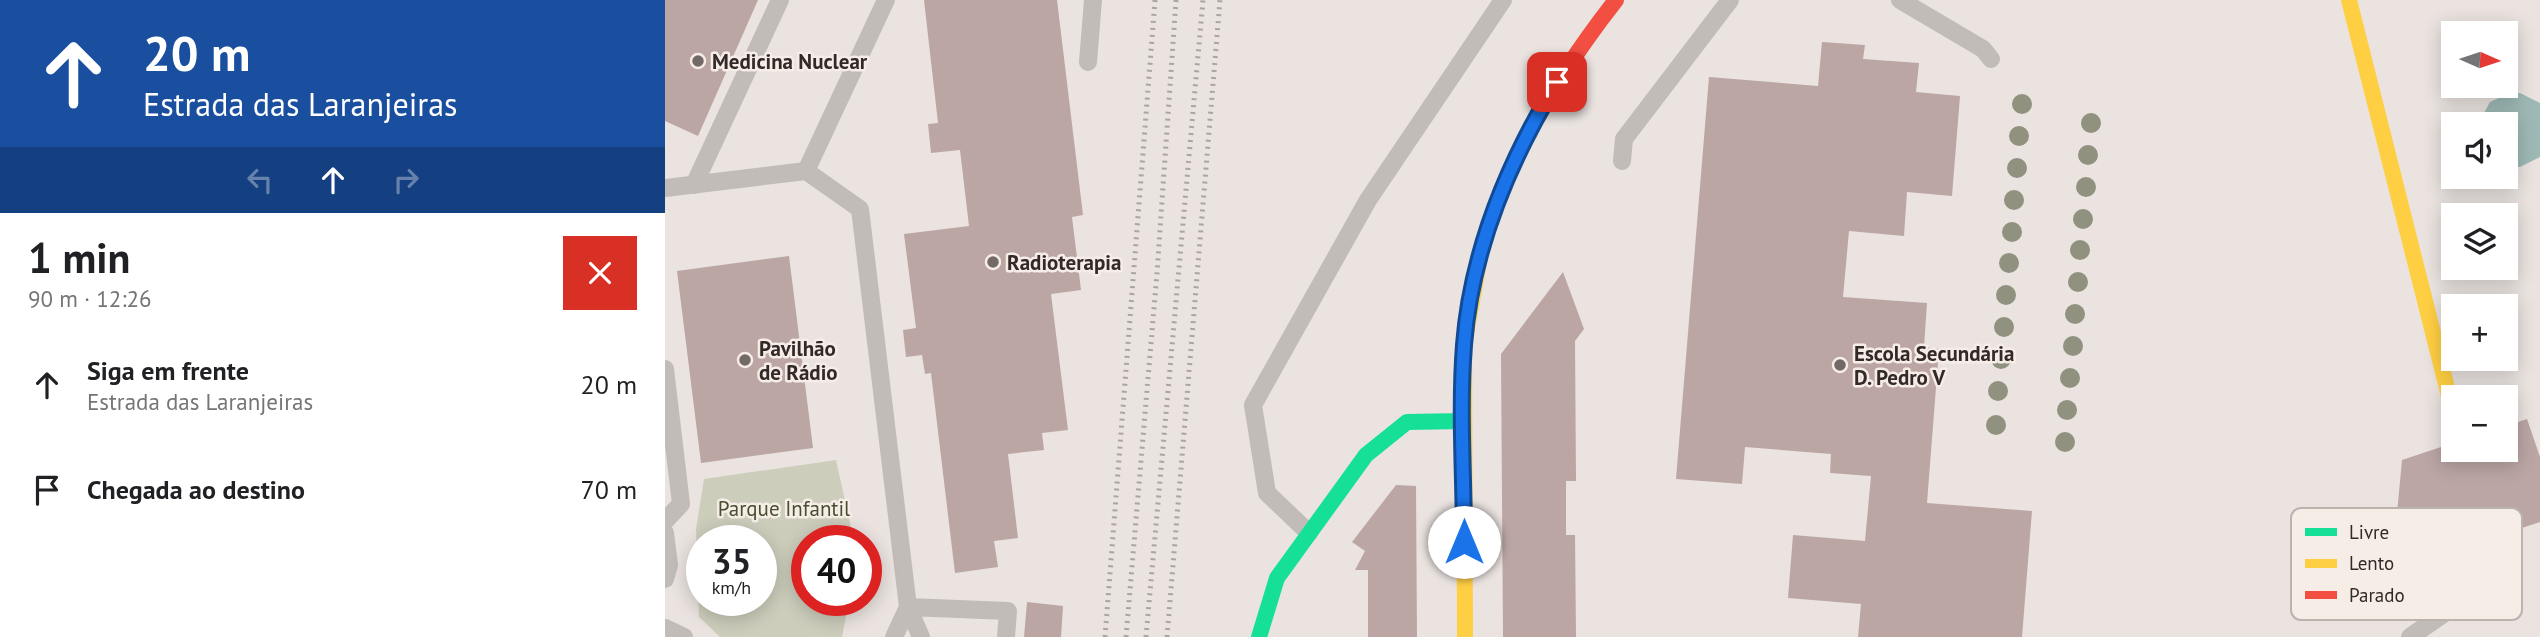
<!DOCTYPE html>
<html lang="pt">
<head>
<meta charset="utf-8">
<style>
	:root { --surface:#fff; --page:#f6f6f6; --text:#202124; --muted:#757577 }
	body { margin:0; font-family:"PT Sans",sans-serif; background:var(--page); color:var(--text); height:100vh; display:flex; flex-direction:column; font-size:26px; white-space:nowrap }
	* { box-sizing:border-box; margin:0 }
	p { font-size:23px; color:var(--muted) }
	.icon { flex:none; width:38px; height:38px; fill:none; stroke:currentColor; stroke-width:2; stroke-linecap:round; stroke-linejoin:round }
	.map { position:relative; flex:1; overflow:hidden }
	.drawer { display:flex; flex-direction:column; background:var(--surface); width:665px }
	.drawer>* { flex:none }
	.banner { background:#1a4fa0; color:#fff; overflow:hidden }
	.needle { width:46px; rotate:93deg }
	.tools { position:absolute; left:1776px; top:21px; display:grid; gap:14px }
	.tools a { display:grid; place-items:center; width:77px; height:77px; border-radius:0px; background:var(--surface); box-shadow:0 4px 18px #0003; font-size:35px }
	.speed { position:absolute; left:21px; top:525px; display:flex; gap:14px; font-size:35px; font-weight:700; text-align:center }
	.speed>* { display:grid; place-content:center; width:91px; height:91px; border-radius:50%; background:var(--surface); box-shadow:0 4px 18px #0003; line-height:1 }
	.speed small { font-size:18px; font-weight:400 }
	.speed .limit { border:10px solid #d22; background:#fff; color:#111 }
	.pin { position:absolute; display:grid; place-items:center; width:60px; height:60px; color:#fff; margin:-30px; border-radius:14px; box-shadow:0 4px 10px #0006 }
	.me { position:absolute; width:77px; margin:-38px; rotate:0deg; stroke-linejoin:round; filter:drop-shadow(0 0 5px #0008) }
	.turn { display:flex; align-items:center; gap:24px; height:147px; padding:0 28px; font-size:32px }
	.turn .icon { width:91px; height:91px; stroke-width:2.5 }
	.turn b { display:block; font-size:49px; line-height:60px }
	.lanes { display:flex; align-items:center; height:66px; padding:0 28px; background:#0003; justify-content:center; gap:35px; direction:ltr }
	.lanes .off { opacity:.35 }
	.round { display:grid; place-items:center; flex:none; width:74px; height:74px; border-radius:0px; background:var(--page) }
	.summary { display:flex; align-items:center; justify-content:space-between; height:119px; padding:0 28px }
	h1 { font-size:42px; font-weight:700; line-height:52px }
	ul { padding:0; list-style:none }
	li { display:flex; align-items:center; gap:21px; height:105px; padding:0 28px }
	li div { flex:1 }
	li b { display:block; font-size:26px }
	li em { font-style:normal }
	main { display:flex; flex:1; min-height:0 }
	.map>svg:first-child { display:block }
	.green { fill:#cdcdbc; fill-rule:evenodd }
	.water { fill:#9eb9b5 }
	.building { fill:#bba6a4 }
	.lines { fill:none; stroke-linecap:round; stroke-linejoin:round }
	.lane { stroke:#c2bcb9; stroke-width:18 }
	.fast { stroke:#16e098; stroke-width:16 }
	.slow { stroke:#ffcf43; stroke-width:16 }
	.jam { stroke:#f24e42; stroke-width:16 }
	.rail { stroke:#aaa5a3; stroke-width:5; stroke-dasharray:2 5; stroke-linecap:butt }
	.tree { fill:#91917f }
	.route-casing { stroke:#114b97; stroke-width:18 }
	.route { stroke:#1a73e8; stroke-width:12 }
	.poi-dot { fill:#736a68; stroke:#f6ede7; stroke-width:2.5 }
	.labels { text-anchor:middle; dominant-baseline:central; stroke-width:5; stroke-linejoin:round; paint-order:stroke }
	.poi-label { font-size:21px; font-weight:bold; fill:#332928; stroke:#f6ede7; text-anchor:start }
	.park-label { font-size:21px; fill:#484e2f; stroke:#f6ede7 }
	.key { fill:#f6ede7; stroke:#bcb2ae; stroke-width:2 }
	.key-label { font-size:19px; fill:#332928 }
</style>
</head>
<body>
<main>
<section class="drawer">
<div class="banner">
<div class="turn"><svg class="icon" aria-label="ahead" viewBox="0 0 24 24"><path d="M12 20V5M6 11l6-6 6 6"/></svg><div><b>20 m</b>Estrada das Laranjeiras</div></div>
<div class="lanes"><svg class="icon off" aria-label="left" viewBox="0 0 24 24"><path d="M17 20v-9H6M10 6l-5 5 5 5"/></svg><svg class="icon" aria-label="ahead" viewBox="0 0 24 24"><path d="M12 20V5M6 11l6-6 6 6"/></svg><svg class="icon off" aria-label="right" viewBox="0 0 24 24"><path d="M7 20v-9h11M14 6l5 5-5 5"/></svg></div>
</div>
<div class="summary"><div><h1>1 min</h1><p>90 m · 12:26</p></div><a class="round" style="background:#d93025;color:#fff"><svg class="icon" aria-label="close" viewBox="0 0 24 24"><path d="M6 6l12 12M18 6L6 18"/></svg></a></div>
<ul>
<li><svg class="icon" aria-label="ahead" viewBox="0 0 24 24"><path d="M12 20V5M6 11l6-6 6 6"/></svg><div><b>Siga em frente</b><p>Estrada das Laranjeiras</p></div><em>20 m</em></li>
<li><svg class="icon" aria-label="arrive" viewBox="0 0 24 24"><path d="M6 21V4h12l-3 4 3 4H6"/></svg><div><b>Chegada ao destino</b></div><em>70 m</em></li>
</ul>
</section>
<div class="map">
<svg width="1875" height="637" viewBox="0 0 1875 637">
	<rect width="100%" height="100%" fill="#eae3e0"/>
	<!-- green -->
	<path class="green" d="M 171,460 L 189,541 L 142,541 L 142,600 L 184,600 L 177,637 L 55,637 L 34,617 L 31,529 L 39,479 ZM 37,541 L 96,541 L 96,600 L 37,600 Z"/>
	<!-- water -->
	<path class="water" d="M 1845,93 L 1855,93 L 1875,103 L 1875,157 L 1855,167 L 1841,166 L 1841,124 L 1813,124 L 1825,102 Z"/>
	<!-- building -->
	<path class="building" d="M 0,0 L 93,0 L 33,136 L 0,121 Z
		M 259,0 L 392,0 L 418,215 L 407,217 L 416,290 L 386,294 L 403,430 L 377,433 L 379,450 L 343,454 L 353,538 L 329,541 L 333,567 L 290,573 L 266,373 L 260,374 L 257,355 L 241,357 L 238,330 L 251,328 L 239,234 L 304,226 L 295,150 L 266,153 L 263,124 L 273,123 Z
		M 1157,42 L 1200,45 L 1198,59 L 1254,63 L 1251,92 L 1295,96 L 1287,196 L 1242,192 L 1239,236 L 1184,231 L 1178,297 L 1262,303 L 1259,347 L 1274,349 L 1262,503 L 1367,511 L 1357,637 L 1193,637 L 1196,604 L 1123,598 L 1128,535 L 1200,541 L 1206,476 L 1165,473 L 1166,454 L 1080,447 L 1077,484 L 1011,479 L 1044,77 L 1153,86 Z
		M 124,256 L 148,448 L 36,463 L 12,271 Z
		M 898,272 L 919,329 L 910,341 L 911,481 L 901,481 L 901,535 L 910,535 L 911,637 L 838,637 L 836,354 Z
		M 1862,419 L 1875,457 L 1875,522 L 1769,557 L 1726,578 L 1737,460 L 1788,443 L 1788,450 L 1841,450 L 1841,426 Z
		M 731,485 L 751,486 L 752,637 L 703,637 L 703,570 L 690,570 L 700,551 L 687,542 Z
		M 362,602 L 398,606 L 396,637 L 359,637 Z"/>
	<g class="lines">
		<!-- lane -->
		<path class="lane" d="M 1235,0 L 1318,49 L 1326,59
			M 423,62 L 428,0
			M 957,161 L 959,139 L 1065,0
			M 141,171 L 221,0
			M 29,185 L 115,0
			M 0,188 L 141,171 L 195,209 L 243,607 L 256,637
			M 0,369 L 16,504 L 0,521
			M 0,533 L 4,565 L 0,579
			M 644,533 L 602,493 L 588,405 L 703,200 L 838,0
			M 243,607 L 343,611 L 341,637
			M 0,628 L 19,637
			M 229,637 L 243,607
			M 1745,637 L 1800,599 L 1847,582"/>
		<!-- fast -->
		<path class="fast" d="M 594,637 L 612,578 L 701,455 L 742,422 L 799,421"/>
		<!-- slow -->
		<path class="slow" d="M 1684,0 L 1788,412
			M 800,637 L 799,345 L 816,251 L 836,191"/>
		<!-- jam -->
		<path class="jam" d="M 836,191 C 865,121 904,60 951,0"/>
		<!-- rail -->
		<path class="rail" d="M 440,637 L 490,0
			M 461,637 L 492,273 L 511,0
			M 481,637 L 538,0
			M 502,637 L 555,0"/>
	</g>
	<!-- trees -->
	<g class="tree">
		<circle cx="1357" cy="104" r="10"/>
		<circle cx="1426" cy="123" r="10"/>
		<circle cx="1354" cy="136" r="10"/>
		<circle cx="1423" cy="155" r="10"/>
		<circle cx="1352" cy="168" r="10"/>
		<circle cx="1421" cy="187" r="10"/>
		<circle cx="1349" cy="200" r="10"/>
		<circle cx="1418" cy="219" r="10"/>
		<circle cx="1347" cy="232" r="10"/>
		<circle cx="1415" cy="250" r="10"/>
		<circle cx="1344" cy="263" r="10"/>
		<circle cx="1413" cy="282" r="10"/>
		<circle cx="1341" cy="295" r="10"/>
		<circle cx="1410" cy="314" r="10"/>
		<circle cx="1339" cy="327" r="10"/>
		<circle cx="1408" cy="346" r="10"/>
		<circle cx="1336" cy="359" r="10"/>
		<circle cx="1405" cy="378" r="10"/>
		<circle cx="1333" cy="391" r="10"/>
		<circle cx="1402" cy="410" r="10"/>
		<circle cx="1331" cy="425" r="10"/>
		<circle cx="1400" cy="442" r="10"/>
	</g>
	<g class="lines">
		<defs>
			<path id="route" d="M 799,542 C 799,477 794,410 799,345 C 806,252 844,161 892,82"/>
		</defs>
		<!-- route casing -->
		<use href="#route" class="route-casing"/>
		<!-- route -->
		<use href="#route" class="route"/>
	</g>
	<!-- markers -->
	<g class="poi-dot">
		<circle cx="33" cy="61" r="7"/>
		<circle cx="328" cy="262" r="7"/>
		<circle cx="80" cy="360" r="7"/>
		<circle cx="1175" cy="365" r="7"/>
	</g>
	<g class="labels">
		<!-- poi labels -->
		<g class="poi-label">
			<text x="47" y="61">Medicina Nuclear</text>
			<text x="342" y="262">Radioterapia</text>
			<text x="94" y="348">Pavilhão<tspan x="94" dy="24">de Rádio</tspan></text>
			<text x="1189" y="353">Escola Secundária<tspan x="1189" dy="24">D. Pedro V</tspan></text>
		</g>
		<!-- park labels -->
		<g class="park-label">
			<text x="119" y="508">Parque Infantil</text>
		</g>
	</g>
	<!-- legend -->
	<rect x="1626" y="508" width="231" height="112" rx="10" class="key"/>
	<rect x="1640" y="528" width="32" height="8" fill="#16e098"/>
	<rect x="1640" y="559" width="32" height="9" fill="#ffcf43"/>
	<rect x="1640" y="591" width="32" height="8" fill="#f24e42"/>
	<g class="key-label">
		<text x="1684" y="539">Livre</text>
		<text x="1684" y="570">Lento</text>
		<text x="1684" y="602">Parado</text>
	</g>
</svg>
<div class="tools">
<a><svg class="needle" viewBox="-14 -14 28 28"><path d="M0-13l5 13h-10z" fill="#e53935"/><path d="M0 13l5-13h-10z" fill="#757577"/></svg></a>
<a><svg class="icon" aria-label="sound" viewBox="0 0 24 24"><path d="M4 9h4l5-4v14l-5-4H4zM17 9q2 3 0 6"/></svg></a>
<a><svg class="icon" aria-label="layers" viewBox="0 0 24 24"><path d="M12 4l9 5-9 5-9-5zM3 14l9 5 9-5"/></svg></a>
<a>+</a>
<a>−</a>
</div>
<div class="speed"><div>35<small>km/h</small></div><div class="limit">40</div></div>
<div class="pin" style="left:892px;top:82px;background:#d93025"><svg class="icon" aria-label="arrive" viewBox="0 0 24 24"><path d="M6 21V4h12l-3 4 3 4H6"/></svg></div>
<svg class="me" style="left:799px;top:542px" viewBox="-20 -20 40 40"><circle r="19" fill="#fff"/><path d="M0-13L10 11 0 6-10 11z" fill="#1a73e8"/></svg>
</div>
</main>
</body>
</html>
